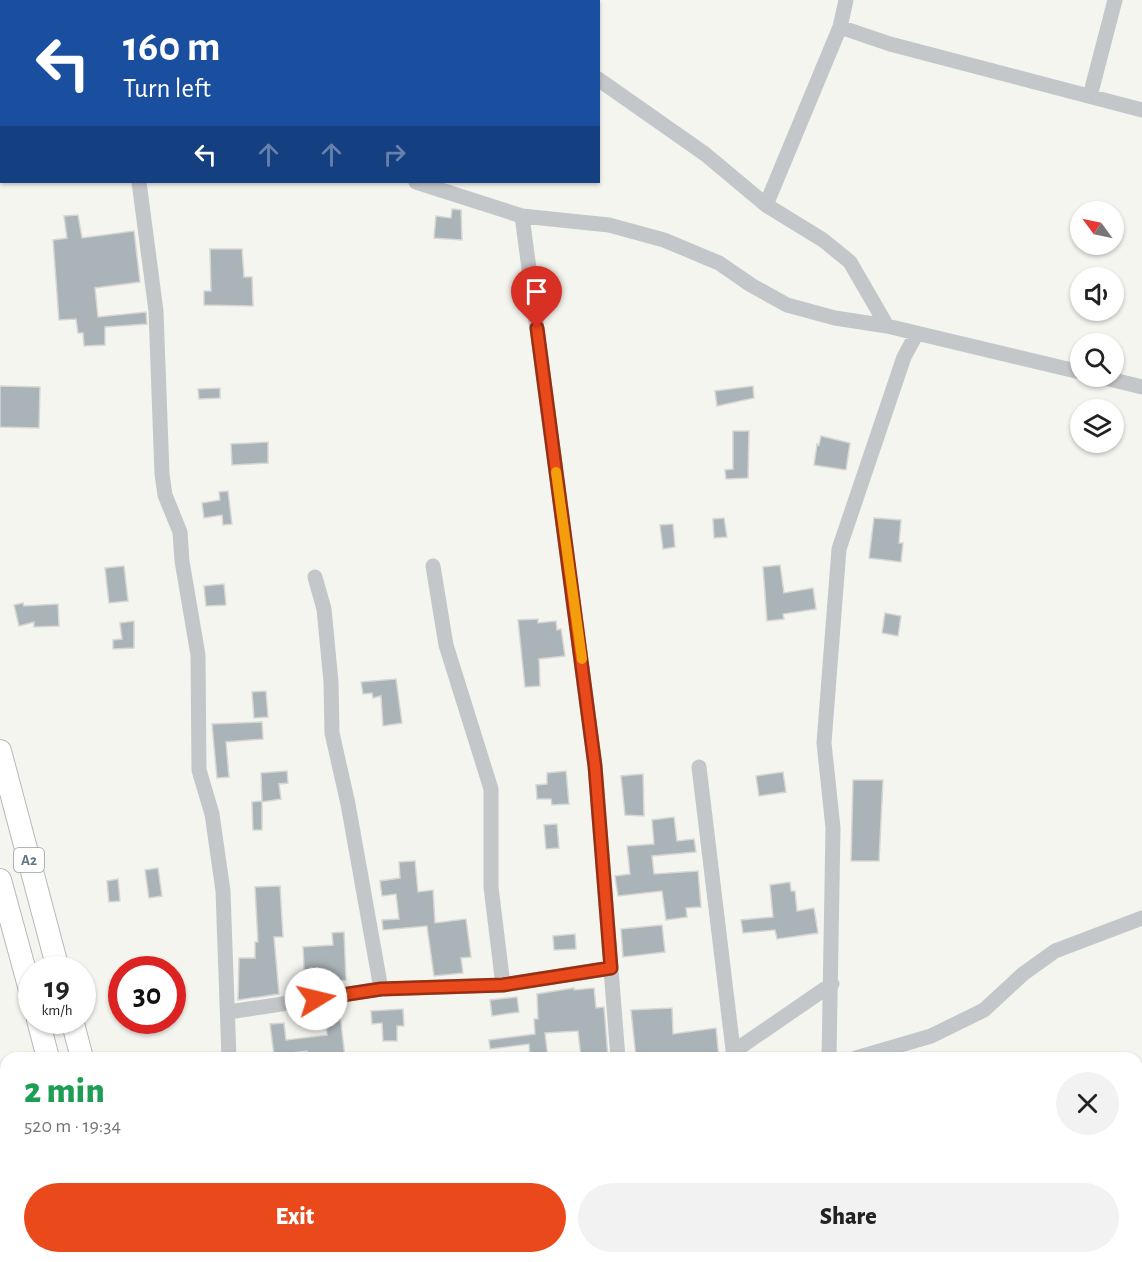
<!DOCTYPE html>
<html lang="en">
<head>
<meta charset="utf-8">
<style>
	:root { --surface:#fff; --page:#f2f2f2; --text:#222; --muted:#767676; --accent:#ea491b }
	body { margin:0; font-family:"Alegreya Sans",sans-serif; background:var(--page); color:var(--text); height:100vh; display:flex; flex-direction:column; font-size:22px; white-space:nowrap }
	* { box-sizing:border-box; margin:0 }
	p { font-size:20px; color:var(--muted) }
	.icon { flex:none; width:33px; height:33px; fill:none; stroke:currentColor; stroke-width:2; stroke-linecap:round; stroke-linejoin:round }
	.map { position:relative; flex:1; overflow:hidden }
	.sheet { position:absolute; left:0px; top:1052px; width:1143px; height:212px; display:flex; flex-direction:column; background:var(--surface); border-radius:18px 18px 0 0; box-shadow:0 2px 4px #0004 }
	.sheet>* { flex:none }
	.guide { position:absolute; left:0px; top:0px; width:600px; height:183px; box-shadow:0 2px 4px #0004; background:#1a4fa0; color:#fff; overflow:hidden }
	.needle { width:39px; rotate:303deg }
	.controls { position:absolute; left:1070px; top:201px; display:grid; gap:12px }
	.controls a { display:grid; place-items:center; width:54px; height:54px; border-radius:50%; background:var(--surface); box-shadow:0 2px 4px #0004; font-size:30px }
	.speed { position:absolute; left:18px; top:956px; display:flex; gap:12px; font-size:30px; font-weight:700; text-align:center }
	.speed>* { display:grid; place-content:center; width:78px; height:78px; border-radius:50%; background:var(--surface); box-shadow:0 2px 4px #0004; line-height:1 }
	.speed small { font-size:15px; font-weight:400 }
	.speed .limit { border:9px solid #d22; background:#fff; color:#111 }
	.pin { position:absolute; display:grid; place-items:center; width:51px; height:51px; color:#fff; margin:-62px -26px; border-radius:50% 50% 50% 0; rotate:-45deg; box-shadow:0 0 6px #0007 }
	.pin .icon { rotate:45deg }
	.me { position:absolute; width:66px; margin:-33px; rotate:81deg; stroke-linejoin:round; filter:drop-shadow(0 0 4px #0008) }
	.turn { display:flex; align-items:center; gap:21px; height:126px; padding:0 24px; font-size:27px }
	.turn .icon { width:78px; height:78px; stroke-width:2.5 }
	.turn b { display:block; font-size:42px; line-height:51px }
	.lanes { display:flex; align-items:center; height:57px; padding:0 24px; background:#0003; justify-content:center; gap:30px; direction:ltr }
	.lanes .off { opacity:.35 }
	.round { display:grid; place-items:center; flex:none; width:63px; height:63px; border-radius:32px; background:var(--page) }
	.head { display:flex; align-items:center; justify-content:space-between; height:102px; padding:0 24px }
	h1 { font-size:36px; font-weight:800; line-height:45px; color:#1e9e55 }
	.action { display:flex; gap:12px; margin-top:auto; padding:12px 24px }
	.action a { flex:1; height:69px; border-radius:36px; background:var(--accent); color:#fff; font-size:24px; font-weight:800; line-height:69px; text-align:center }
	.action a+a { background:var(--page); color:var(--text) }
	.map>svg:first-child { display:block }
	.building { fill:#aab3b7; stroke:#d6d6d3; stroke-width:1.5 }
	.lines { fill:none; stroke-linecap:round; stroke-linejoin:round }
	.highway-casing { stroke:#b6b9bc; stroke-width:24 }
	.minor { stroke:#c4c7ca; stroke-width:15 }
	.highway { stroke:#fff; stroke-width:22 }
	.route-casing { stroke:#982f12; stroke-width:15 }
	.route { stroke:#ea491b; stroke-width:10 }
	.slow { stroke:#f59e0b; stroke-width:10 }
	.labels { text-anchor:middle; dominant-baseline:central; stroke-width:6; stroke-linejoin:round; paint-order:stroke }
	.shield { fill:#fff; stroke:#919ea8; stroke-width:1.5 }
	.shield-label { font-size:15px; font-weight:bold; fill:#627583 }
</style>
</head>
<body>
<div class="map">
<svg width="1142" height="1262" viewBox="0 0 1142 1262">
	<rect width="100%" height="100%" fill="#f5f5f0"/>
	<!-- building -->
	<path class="building" d="M 452,209 L 461,210 L 462,240 L 434,238 L 436,216 L 451,218 Z
		M 78,215 L 82,238 L 134,231 L 140,282 L 95,288 L 98,317 L 146,312 L 147,324 L 105,327 L 105,345 L 84,346 L 83,333 L 78,333 L 76,319 L 59,320 L 53,240 L 67,238 L 64,216 Z
		M 210,249 L 242,249 L 244,277 L 252,277 L 253,306 L 204,305 L 204,291 L 211,291 Z
		M 0,386 L 40,387 L 39,428 L 0,427 Z
		M 753,386 L 754,398 L 717,406 L 715,391 Z
		M 220,388 L 220,398 L 199,399 L 198,389 Z
		M 733,431 L 749,431 L 748,478 L 726,479 L 725,470 L 733,469 Z
		M 821,436 L 850,443 L 846,470 L 814,465 L 817,444 L 819,445 Z
		M 268,442 L 268,463 L 232,465 L 231,444 Z
		M 228,491 L 232,524 L 223,525 L 222,515 L 204,518 L 202,503 L 220,500 L 219,492 Z
		M 724,518 L 727,537 L 714,538 L 713,519 Z
		M 874,518 L 901,520 L 899,543 L 903,543 L 901,562 L 869,558 Z
		M 673,524 L 675,547 L 663,549 L 660,525 Z
		M 780,565 L 784,593 L 813,588 L 816,609 L 783,614 L 784,619 L 767,621 L 763,567 Z
		M 124,566 L 128,601 L 109,603 L 105,568 Z
		M 224,584 L 226,605 L 206,606 L 204,586 Z
		M 23,603 L 24,606 L 58,604 L 59,626 L 34,627 L 34,622 L 19,626 L 14,605 Z
		M 885,613 L 901,616 L 898,636 L 882,633 Z
		M 538,619 L 538,623 L 556,621 L 557,630 L 561,629 L 565,656 L 539,659 L 540,686 L 525,687 L 518,620 Z
		M 134,621 L 134,648 L 113,649 L 113,640 L 122,639 L 120,623 Z
		M 396,679 L 402,723 L 383,726 L 381,696 L 373,698 L 372,693 L 363,694 L 361,682 Z
		M 266,691 L 268,717 L 254,718 L 252,692 Z
		M 262,722 L 263,739 L 226,742 L 229,777 L 217,778 L 212,724 Z
		M 287,771 L 288,783 L 279,784 L 281,799 L 262,802 L 261,773 Z
		M 566,771 L 569,804 L 552,805 L 551,799 L 537,799 L 536,785 L 547,784 L 547,773 Z
		M 783,772 L 786,792 L 759,796 L 756,776 Z
		M 643,774 L 644,816 L 625,815 L 621,776 Z
		M 853,780 L 883,780 L 879,861 L 851,861 Z
		M 262,801 L 262,830 L 253,830 L 252,802 Z
		M 674,817 L 677,841 L 694,839 L 696,852 L 652,856 L 654,874 L 698,871 L 701,907 L 686,908 L 687,917 L 666,920 L 662,891 L 618,896 L 615,876 L 630,874 L 627,846 L 654,844 L 652,820 Z
		M 557,824 L 559,848 L 546,849 L 544,825 Z
		M 415,861 L 418,892 L 433,890 L 435,923 L 466,919 L 471,957 L 461,958 L 463,973 L 434,976 L 427,926 L 383,930 L 382,920 L 399,919 L 396,894 L 382,896 L 380,881 L 400,878 L 399,862 Z
		M 158,868 L 162,896 L 149,898 L 145,870 Z
		M 118,879 L 120,901 L 109,902 L 107,881 Z
		M 790,882 L 791,891 L 795,891 L 797,911 L 814,908 L 818,933 L 777,939 L 775,930 L 743,933 L 741,920 L 773,917 L 770,885 Z
		M 280,886 L 283,937 L 274,937 L 279,994 L 238,1000 L 239,958 L 255,958 L 255,942 L 258,942 L 255,887 Z
		M 662,925 L 665,952 L 623,957 L 621,929 Z
		M 344,932 L 346,980 L 321,982 L 321,986 L 305,987 L 303,947 L 333,945 L 332,933 Z
		M 575,934 L 576,949 L 554,950 L 553,936 Z
		M 574,988 L 574,990 L 594,988 L 596,1008 L 604,1007 L 608,1058 L 581,1058 L 578,1031 L 545,1033 L 548,1058 L 530,1058 L 529,1044 L 490,1049 L 489,1040 L 535,1034 L 534,1019 L 538,1019 L 537,994 Z
		M 517,997 L 519,1012 L 492,1016 L 490,1000 Z
		M 672,1008 L 673,1034 L 716,1028 L 719,1058 L 636,1058 L 631,1010 Z
		M 403,1009 L 404,1026 L 397,1026 L 397,1041 L 383,1041 L 382,1023 L 372,1024 L 371,1011 Z
		M 340,1014 L 345,1058 L 308,1058 L 307,1051 L 274,1055 L 270,1024 L 284,1023 L 286,1040 L 327,1035 L 325,1016 Z"/>
	<g class="lines">
		<defs>
			<path id="highway" d="M 0,751 L 58,969
				M 0,880 L 32,997
				M 38,1020 L 48,1058
				M 72,1020 L 82,1058
				M 102,1257 L 103,1262
				M 135,1257 L 136,1262"/>
		</defs>
		<!-- highway casing -->
		<use href="#highway" class="highway-casing"/>
		<!-- minor -->
		<path class="minor" d="M 98,0 L 98,2
			M 158,0 L 159,2
			M 544,0 L 545,2
			M 840,27 L 890,44 L 1142,110
			M 0,59 L 2,59
			M 598,79 L 705,154 L 766,205 L 823,240 L 850,262 L 887,326
			M 1090,96 L 1115,0
			M 139,182 L 156,311 L 162,474 L 165,495 L 180,532 L 182,561 L 198,655 L 199,770 L 212,814 L 223,891 L 229,1058
			M 416,182 L 522,216 L 609,225 L 664,240 L 719,263 L 751,285 L 787,305 L 835,318 L 887,326 L 1080,372
			M 766,205 L 840,27 L 846,0
			M 522,216 L 595,766 L 618,1058
			M 1097,376 L 1142,387
			M 433,566 L 446,645 L 491,789 L 491,887 L 503,985
			M 315,577 L 324,609 L 331,682 L 332,733 L 348,804 L 381,989
			M 699,767 L 734,1058
			M 229,1012 L 381,989 L 503,985 L 611,968
			M 733,1052 L 832,984
			M 829,1058 L 833,828 L 824,743 L 839,549 L 904,357 L 917,333
			M 856,1058 L 931,1036 L 984,1010 L 1023,974 L 1055,951 L 1142,918
			M 325,1257 L 325,1262
			M 656,1257 L 656,1262
			M 404,1262 L 404,1257
			M 575,1262 L 575,1257
			M 736,1262 L 736,1257
			M 824,1262 L 825,1257"/>
		<!-- highway -->
		<use href="#highway" class="highway"/>
	</g>
	<g class="lines">
		<defs>
			<path id="route" d="M 316,999 L 381,989 L 503,985 L 611,968 L 595,766 L 537,328"/>
		</defs>
		<!-- route casing -->
		<use href="#route" class="route-casing"/>
		<!-- route -->
		<use href="#route" class="route"/>
		<!-- slow -->
		<path class="slow" d="M 556,472 L 582,659"/>
	</g>
	<g class="labels">
		<!-- shield labels -->
		<rect class="shield" x="14" y="848" width="30" height="24" rx="4.5"/>
		<g class="shield-label">
			<text x="29" y="860">A2</text>
		</g>
	</g>
</svg>
<div class="controls">
<a><svg class="needle" viewBox="-14 -14 28 28"><path d="M0-13l5 13h-10z" fill="#e53935"/><path d="M0 13l5-13h-10z" fill="#767676"/></svg></a>
<a><svg class="icon" aria-label="sound" viewBox="0 0 24 24"><path d="M4 9h4l5-4v14l-5-4H4zM17 9q2 3 0 6"/></svg></a>
<a><svg class="icon" aria-label="search" viewBox="0 0 24 24"><circle cx="10" cy="10" r="6"/><path d="M15 15l6 6"/></svg></a>
<a><svg class="icon" aria-label="layers" viewBox="0 0 24 24"><path d="M12 4l9 5-9 5-9-5zM3 14l9 5 9-5"/></svg></a>
</div>
<div class="speed"><div>19<small>km/h</small></div><div class="limit">30</div></div>
<div class="pin" style="left:537px;top:328px;background:#d93025"><svg class="icon" aria-label="arrive" viewBox="0 0 24 24"><path d="M6 21V4h12l-3 4 3 4H6"/></svg></div>
<svg class="me" style="left:316px;top:999px" viewBox="-20 -20 40 40"><circle r="19" fill="#fff"/><path d="M0-13L10 11 0 6-10 11z" fill="#ea491b"/></svg>
<div class="guide">
<div class="turn"><svg class="icon" aria-label="left" viewBox="0 0 24 24"><path d="M17 20v-9H6M10 6l-5 5 5 5"/></svg><div><b>160 m</b>Turn left</div></div>
<div class="lanes"><svg class="icon" aria-label="left" viewBox="0 0 24 24"><path d="M17 20v-9H6M10 6l-5 5 5 5"/></svg><svg class="icon off" aria-label="ahead" viewBox="0 0 24 24"><path d="M12 20V5M6 11l6-6 6 6"/></svg><svg class="icon off" aria-label="ahead" viewBox="0 0 24 24"><path d="M12 20V5M6 11l6-6 6 6"/></svg><svg class="icon off" aria-label="right" viewBox="0 0 24 24"><path d="M7 20v-9h11M14 6l5 5-5 5"/></svg></div>
</div>
<section class="sheet">
<div class="head"><div><h1>2 min</h1><p>520 m · 19:34</p></div><a class="round"><svg class="icon" aria-label="close" viewBox="0 0 24 24"><path d="M6 6l12 12M18 6L6 18"/></svg></a></div>
<div class="action"><a>Exit</a><a>Share</a></div>
</section>
</div>
</body>
</html>
